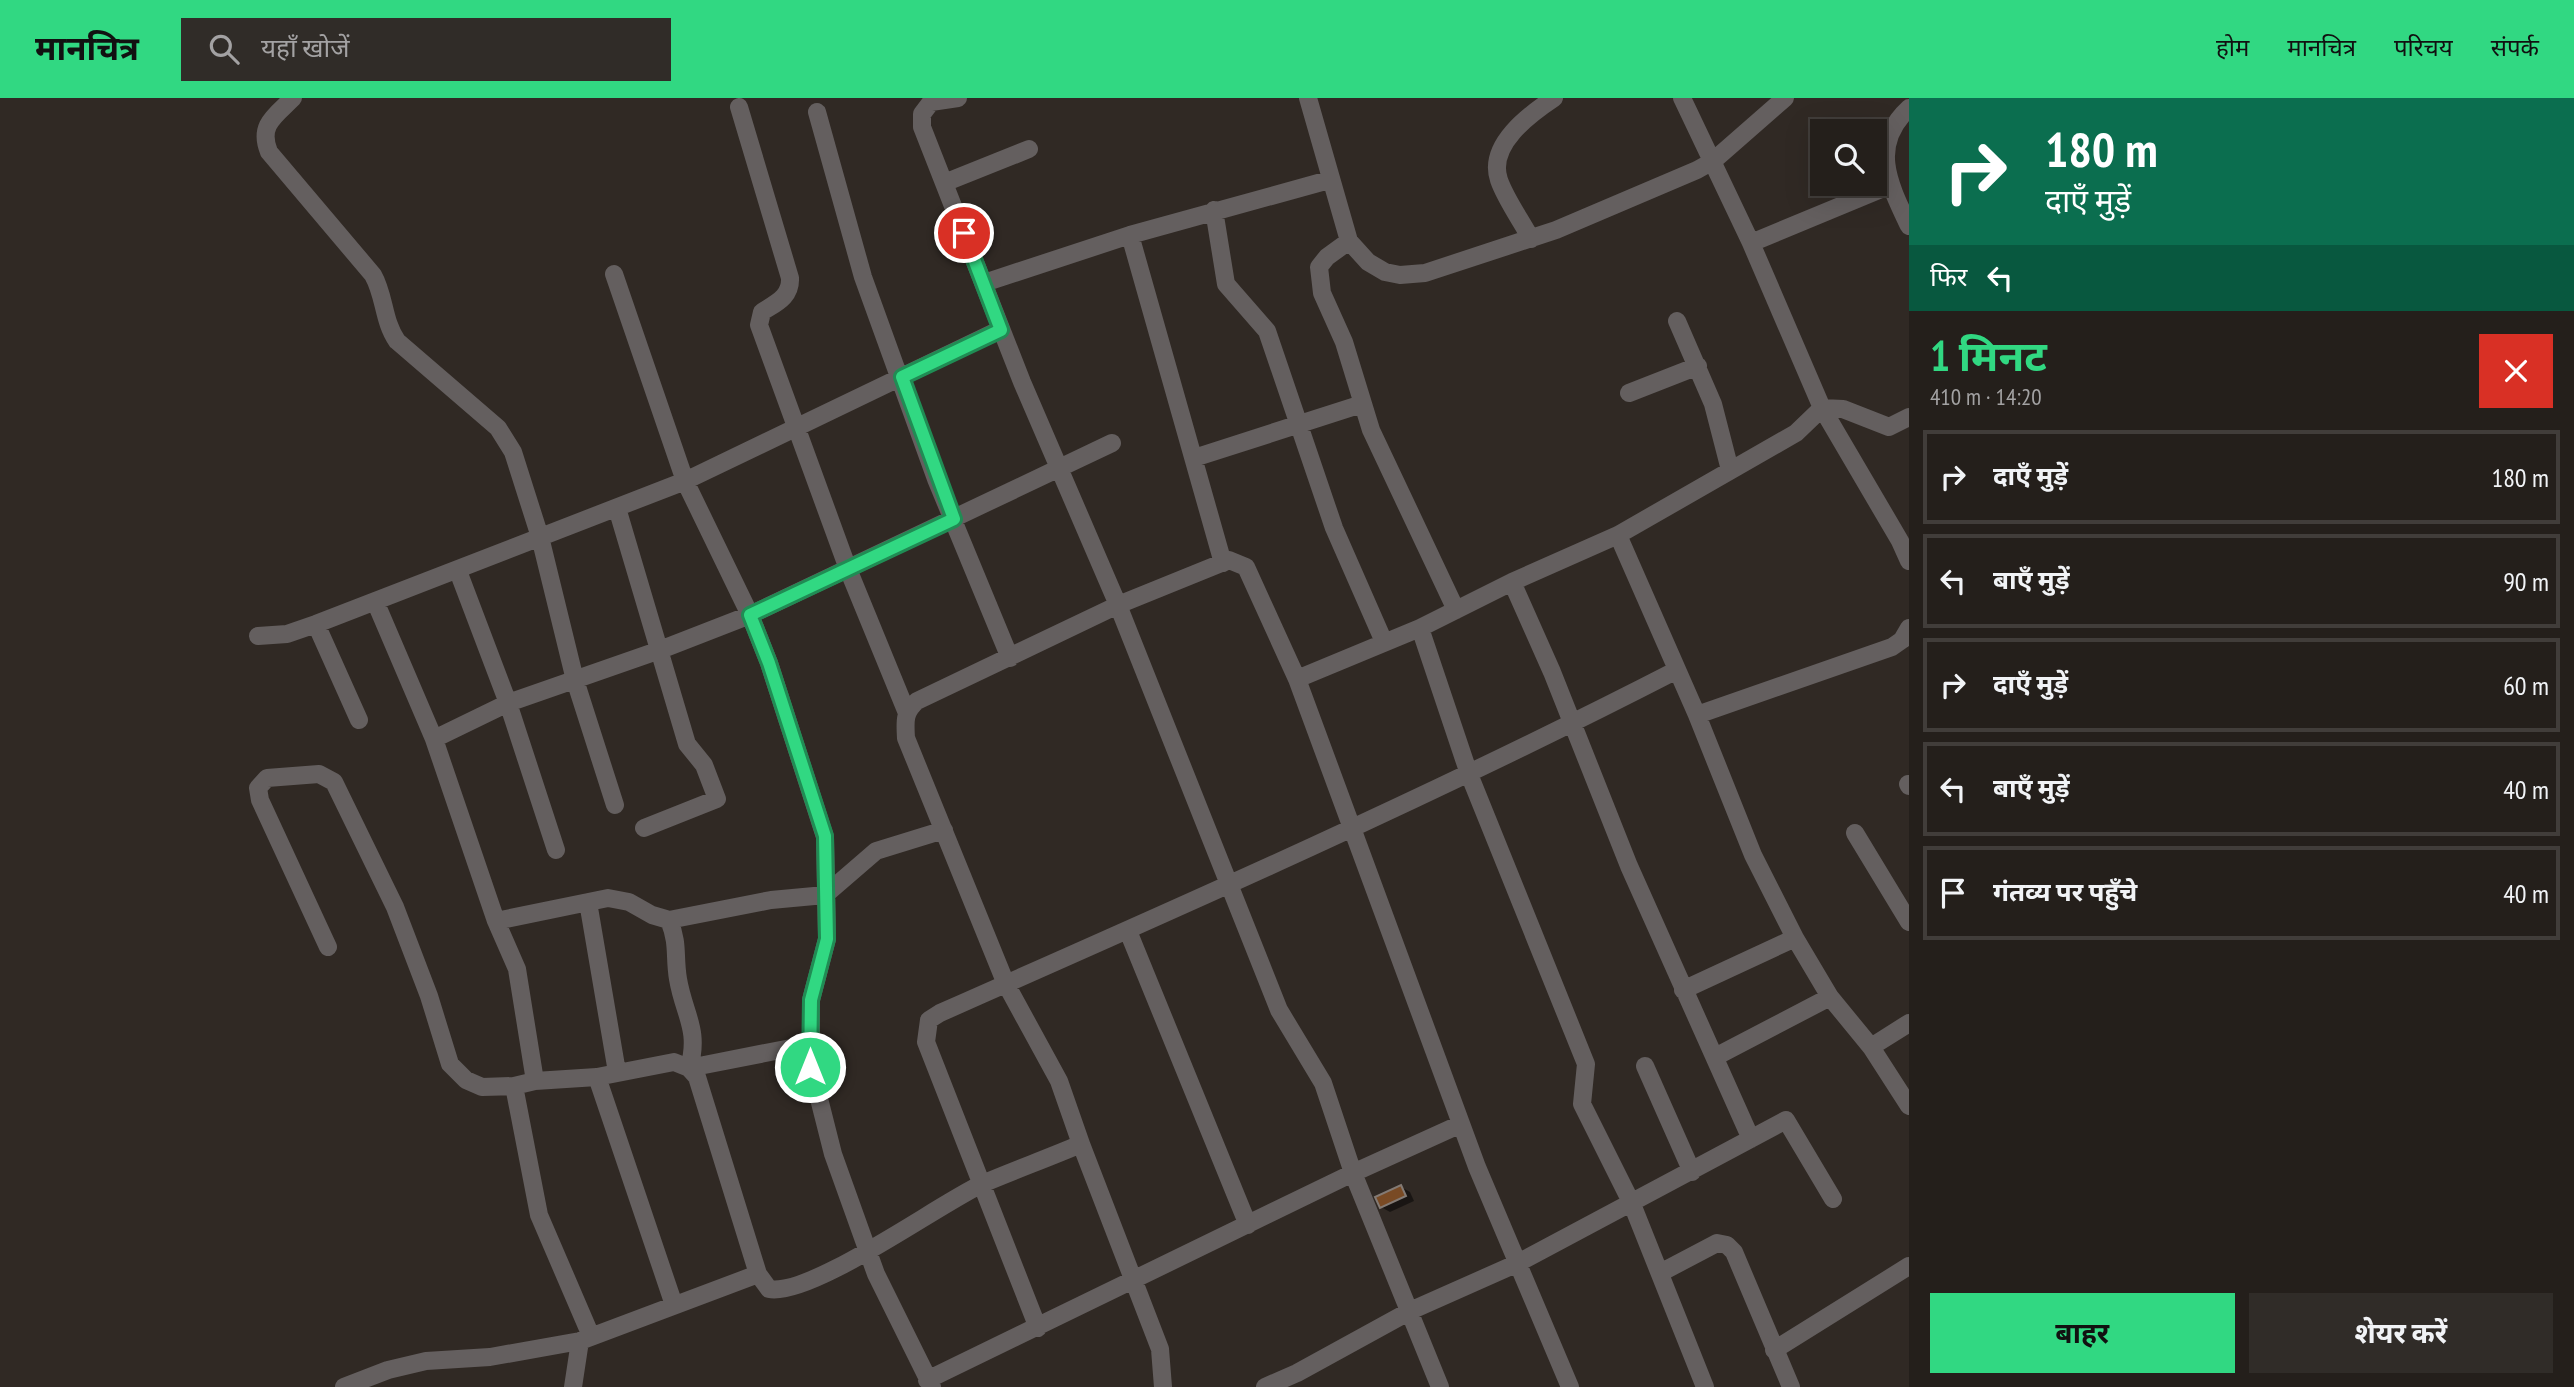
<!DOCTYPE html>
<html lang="hi">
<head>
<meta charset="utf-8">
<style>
	:root { --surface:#241f1b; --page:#302c28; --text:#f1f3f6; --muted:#a3a2a3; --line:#413d3a; --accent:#31d882 }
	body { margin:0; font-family:"PT Sans Narrow","Noto Sans Devanagari",sans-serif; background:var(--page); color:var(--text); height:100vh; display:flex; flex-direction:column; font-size:26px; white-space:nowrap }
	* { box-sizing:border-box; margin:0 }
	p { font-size:23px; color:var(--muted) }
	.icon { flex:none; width:38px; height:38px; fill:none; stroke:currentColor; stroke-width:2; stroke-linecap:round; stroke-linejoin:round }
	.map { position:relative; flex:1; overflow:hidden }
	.panel { display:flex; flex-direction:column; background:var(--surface); width:665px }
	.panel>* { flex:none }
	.hud { background:#0b6e4f; color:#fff; overflow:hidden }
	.controls { position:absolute; left:1810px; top:21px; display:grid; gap:14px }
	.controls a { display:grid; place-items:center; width:77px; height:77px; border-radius:0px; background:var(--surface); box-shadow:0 7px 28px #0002,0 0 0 2px var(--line); font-size:35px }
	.pin { position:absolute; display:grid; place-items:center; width:60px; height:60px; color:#fff; margin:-30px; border:4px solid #fff; border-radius:50%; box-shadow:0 2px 7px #0007 }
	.me { position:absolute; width:77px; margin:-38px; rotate:0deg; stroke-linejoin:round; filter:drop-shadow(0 0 5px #0008) }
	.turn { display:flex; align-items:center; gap:24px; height:147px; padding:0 21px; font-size:32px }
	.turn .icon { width:91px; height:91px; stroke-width:2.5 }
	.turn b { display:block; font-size:49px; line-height:60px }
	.then { display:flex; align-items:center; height:66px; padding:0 21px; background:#0003; gap:14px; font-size:26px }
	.round { display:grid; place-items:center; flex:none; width:74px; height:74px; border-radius:0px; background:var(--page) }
	.head { display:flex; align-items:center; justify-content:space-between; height:119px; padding:0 21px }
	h1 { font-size:42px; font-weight:700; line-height:52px; color:var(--accent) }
	.cta { display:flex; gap:14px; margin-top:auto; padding:14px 21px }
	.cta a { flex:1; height:80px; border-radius:0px; background:var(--accent); color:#111; font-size:28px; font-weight:700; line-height:80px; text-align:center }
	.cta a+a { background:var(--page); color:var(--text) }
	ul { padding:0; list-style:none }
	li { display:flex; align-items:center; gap:21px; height:94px; margin:0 14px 10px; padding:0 7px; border:4px solid var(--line); border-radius:0px }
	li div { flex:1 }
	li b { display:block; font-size:26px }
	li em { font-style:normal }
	header { display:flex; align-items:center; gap:42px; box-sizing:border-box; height:98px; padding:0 35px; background:var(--accent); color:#111 }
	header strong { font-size:33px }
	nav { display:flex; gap:38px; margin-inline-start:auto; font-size:24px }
	.search { width:490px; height:63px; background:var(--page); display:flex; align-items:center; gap:18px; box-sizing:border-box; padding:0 24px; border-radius:0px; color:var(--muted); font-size:26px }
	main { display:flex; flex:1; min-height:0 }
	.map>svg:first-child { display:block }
	.shadow { fill:#0007 }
	.building { fill:#794a24; stroke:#837a74; stroke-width:2 }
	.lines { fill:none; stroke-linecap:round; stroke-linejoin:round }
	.minor { stroke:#645f5f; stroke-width:18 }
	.route-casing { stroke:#208c54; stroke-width:18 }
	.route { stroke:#31d882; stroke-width:12 }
</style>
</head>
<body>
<header>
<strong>मानचित्र</strong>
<div class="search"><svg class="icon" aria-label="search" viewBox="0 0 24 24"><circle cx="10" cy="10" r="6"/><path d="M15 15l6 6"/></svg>यहाँ खोजें</div>
<nav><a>होम</a><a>मानचित्र</a><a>परिचय</a><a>संपर्क</a></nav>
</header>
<main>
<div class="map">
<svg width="1909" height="1289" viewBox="0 0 1909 1289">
	<rect width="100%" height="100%" fill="#302924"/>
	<!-- shadow -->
	<path class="shadow" d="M 1401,1089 L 1410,1094 L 1414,1103 L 1390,1114 L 1381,1109 Z"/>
	<!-- building -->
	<path class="building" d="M 1401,1087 L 1406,1098 L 1380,1110 L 1375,1099 Z"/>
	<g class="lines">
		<!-- minor -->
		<path class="minor" d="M 293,0 C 275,18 258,27 269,54 L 373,177 C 385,198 383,223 397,243 L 498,330 L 513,354 L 540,439 L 575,582 L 615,707
			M 958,0 L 931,4 L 922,16 L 922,29 L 1022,284 L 1118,507 L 1279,912 L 1323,985 L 1353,1075 L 1440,1289
			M 1308,0 L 1349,143 L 1368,164 L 1385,174 L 1400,177 L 1425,175 L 1556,132 L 1697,72 L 1713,63 L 1785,0
			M 1682,0 L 1751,145 L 1822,310 L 1796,335 L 1618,437 L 1512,484 L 1420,530 L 1469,676 L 1586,966 L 1582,1006 L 1632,1106 L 1705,1289
			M 739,9 L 790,180 C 791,199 776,205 762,214 L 759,227 L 848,471 L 907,615
			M 1909,10 C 1869,47 1889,86 1909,128
			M 817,14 L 863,179 L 936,381 L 1010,560
			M 944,85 L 1029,51
			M 1214,112 L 1226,186 L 1267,233 L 1334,430 L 1384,544
			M 1531,141 C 1521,122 1506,102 1499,82 C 1487,47 1530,16 1554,0
			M 1349,143 L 1327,159 L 1319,169 L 1322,195 L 1344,244 L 1371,332 L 1456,512
			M 1751,145 L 1891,87
			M 614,176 L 685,383 L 750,517 L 769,565 L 825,739 L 827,841 L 811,902 L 811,969 L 833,1056 L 876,1176 L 932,1289
			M 984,185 L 1130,137
			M 1677,223 L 1713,306 L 1730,372
			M 1629,295 L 1698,268
			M 1909,319 L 1889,329 L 1843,311 L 1822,310 L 1900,443 L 1909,463
			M 1194,360 L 1362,306
			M 617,410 L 687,646 L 704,667 L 717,701 L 644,730
			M 1618,437 L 1697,617 L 1753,757 L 1795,840 L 1830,899 L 1871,949 L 1909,1008
			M 1223,465 L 1130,137 L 1329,82
			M 458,473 L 508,605 L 556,752
			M 1512,484 L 1552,574 L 1629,768 L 1751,1041
			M 375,503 L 434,641 L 496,823 L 517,871 L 535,983
			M 316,526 L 359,622
			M 258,538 L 287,536 L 316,526 L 685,383 L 1001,231
			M 1297,581 L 1420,530
			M 1697,617 L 1892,549 L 1902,542 L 1909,530
			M 434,641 L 508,605 L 660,552 L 750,517 L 1112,345
			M 1908,686 L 1909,688
			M 1855,735 L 1909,824
			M 588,804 L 617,974
			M 669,822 C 679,847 674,857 678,881 C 684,917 700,931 689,970
			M 496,823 L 608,800 L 629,804 L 652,817 L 669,822 L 771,802 L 825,797 L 876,753 L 944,732
			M 1128,833 L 1248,1127
			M 328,849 L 260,702 L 258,690 L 267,680 L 319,676 L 334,684 L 395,809 L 429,898 L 450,966 L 466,982 L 482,989 L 514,988 L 535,983 L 597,979 L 674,964 L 689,970 L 697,979 L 758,1176 L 769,1191 C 811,1199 937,1107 982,1086 C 1015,1072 1048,1060 1081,1046 L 1160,1251 L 1163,1289
			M 1683,892 L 1795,840
			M 1871,949 L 1909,925
			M 1715,959 L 1830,899
			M 1645,968 L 1692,1074
			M 689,970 L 791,950 L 811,950
			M 597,979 L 674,1207
			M 514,988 L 539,1117 L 591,1238
			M 1081,1046 L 1059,983 L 1006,886 L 906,640 C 905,623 904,614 917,603 L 1118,507 L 1229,462 L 1246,469 L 1297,581 L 1477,1069 L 1570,1289
			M 1660,1175 L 1717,1145 L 1727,1147 L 1734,1154 L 1791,1289
			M 1038,1230 L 926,944 L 929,922 L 940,915 C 1187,806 1434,697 1675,573
			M 1774,1252 L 1909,1168
			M 927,1282 L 1353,1075 L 1461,1026
			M 344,1289 L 388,1272 L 426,1263 L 490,1259 L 580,1243 L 758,1176
			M 573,1289 L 580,1243
			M 1265,1289 L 1297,1275 L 1410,1213 L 1518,1165 L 1786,1022 L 1833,1101"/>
	</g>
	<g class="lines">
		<defs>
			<path id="route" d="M 810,969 L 811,902 L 827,841 L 825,738 L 769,565 L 750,517 L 954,421 L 902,279 L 1001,232 L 964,135"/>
		</defs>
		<!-- route casing -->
		<use href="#route" class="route-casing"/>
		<!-- route -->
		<use href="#route" class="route"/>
	</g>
</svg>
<div class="controls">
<a><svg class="icon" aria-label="search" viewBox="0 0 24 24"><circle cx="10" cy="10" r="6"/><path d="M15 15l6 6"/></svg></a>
</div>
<div class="pin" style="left:964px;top:135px;background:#d93025"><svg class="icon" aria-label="arrive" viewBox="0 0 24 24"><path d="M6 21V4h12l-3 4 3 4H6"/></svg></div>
<svg class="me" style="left:810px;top:969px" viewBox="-20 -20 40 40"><circle r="17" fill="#31d882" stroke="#fff" stroke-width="3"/><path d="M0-11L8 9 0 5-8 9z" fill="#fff"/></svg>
</div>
<section class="panel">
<div class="hud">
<div class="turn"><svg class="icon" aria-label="right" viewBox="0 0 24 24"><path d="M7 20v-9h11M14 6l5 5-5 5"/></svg><div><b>180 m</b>दाएँ मुड़ें</div></div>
<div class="then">फिर<svg class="icon" aria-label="left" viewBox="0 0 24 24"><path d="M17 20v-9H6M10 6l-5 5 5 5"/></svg></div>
</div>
<div class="head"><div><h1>1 मिनट</h1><p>410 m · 14:20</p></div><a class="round" style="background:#d93025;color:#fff"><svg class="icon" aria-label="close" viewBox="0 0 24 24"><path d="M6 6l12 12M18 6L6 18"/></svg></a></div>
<ul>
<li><svg class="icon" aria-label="right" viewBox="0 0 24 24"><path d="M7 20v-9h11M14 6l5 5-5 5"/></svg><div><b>दाएँ मुड़ें</b></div><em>180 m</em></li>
<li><svg class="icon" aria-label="left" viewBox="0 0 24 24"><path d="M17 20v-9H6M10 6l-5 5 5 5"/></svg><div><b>बाएँ मुड़ें</b></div><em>90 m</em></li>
<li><svg class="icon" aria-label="right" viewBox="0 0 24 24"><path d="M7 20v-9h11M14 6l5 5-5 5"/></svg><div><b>दाएँ मुड़ें</b></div><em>60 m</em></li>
<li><svg class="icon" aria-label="left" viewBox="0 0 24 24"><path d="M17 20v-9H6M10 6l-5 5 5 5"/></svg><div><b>बाएँ मुड़ें</b></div><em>40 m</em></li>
<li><svg class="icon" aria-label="arrive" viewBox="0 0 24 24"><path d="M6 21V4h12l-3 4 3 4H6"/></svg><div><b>गंतव्य पर पहुँचे</b></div><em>40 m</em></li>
</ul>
<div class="cta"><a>बाहर</a><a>शेयर करें</a></div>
</section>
</main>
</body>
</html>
